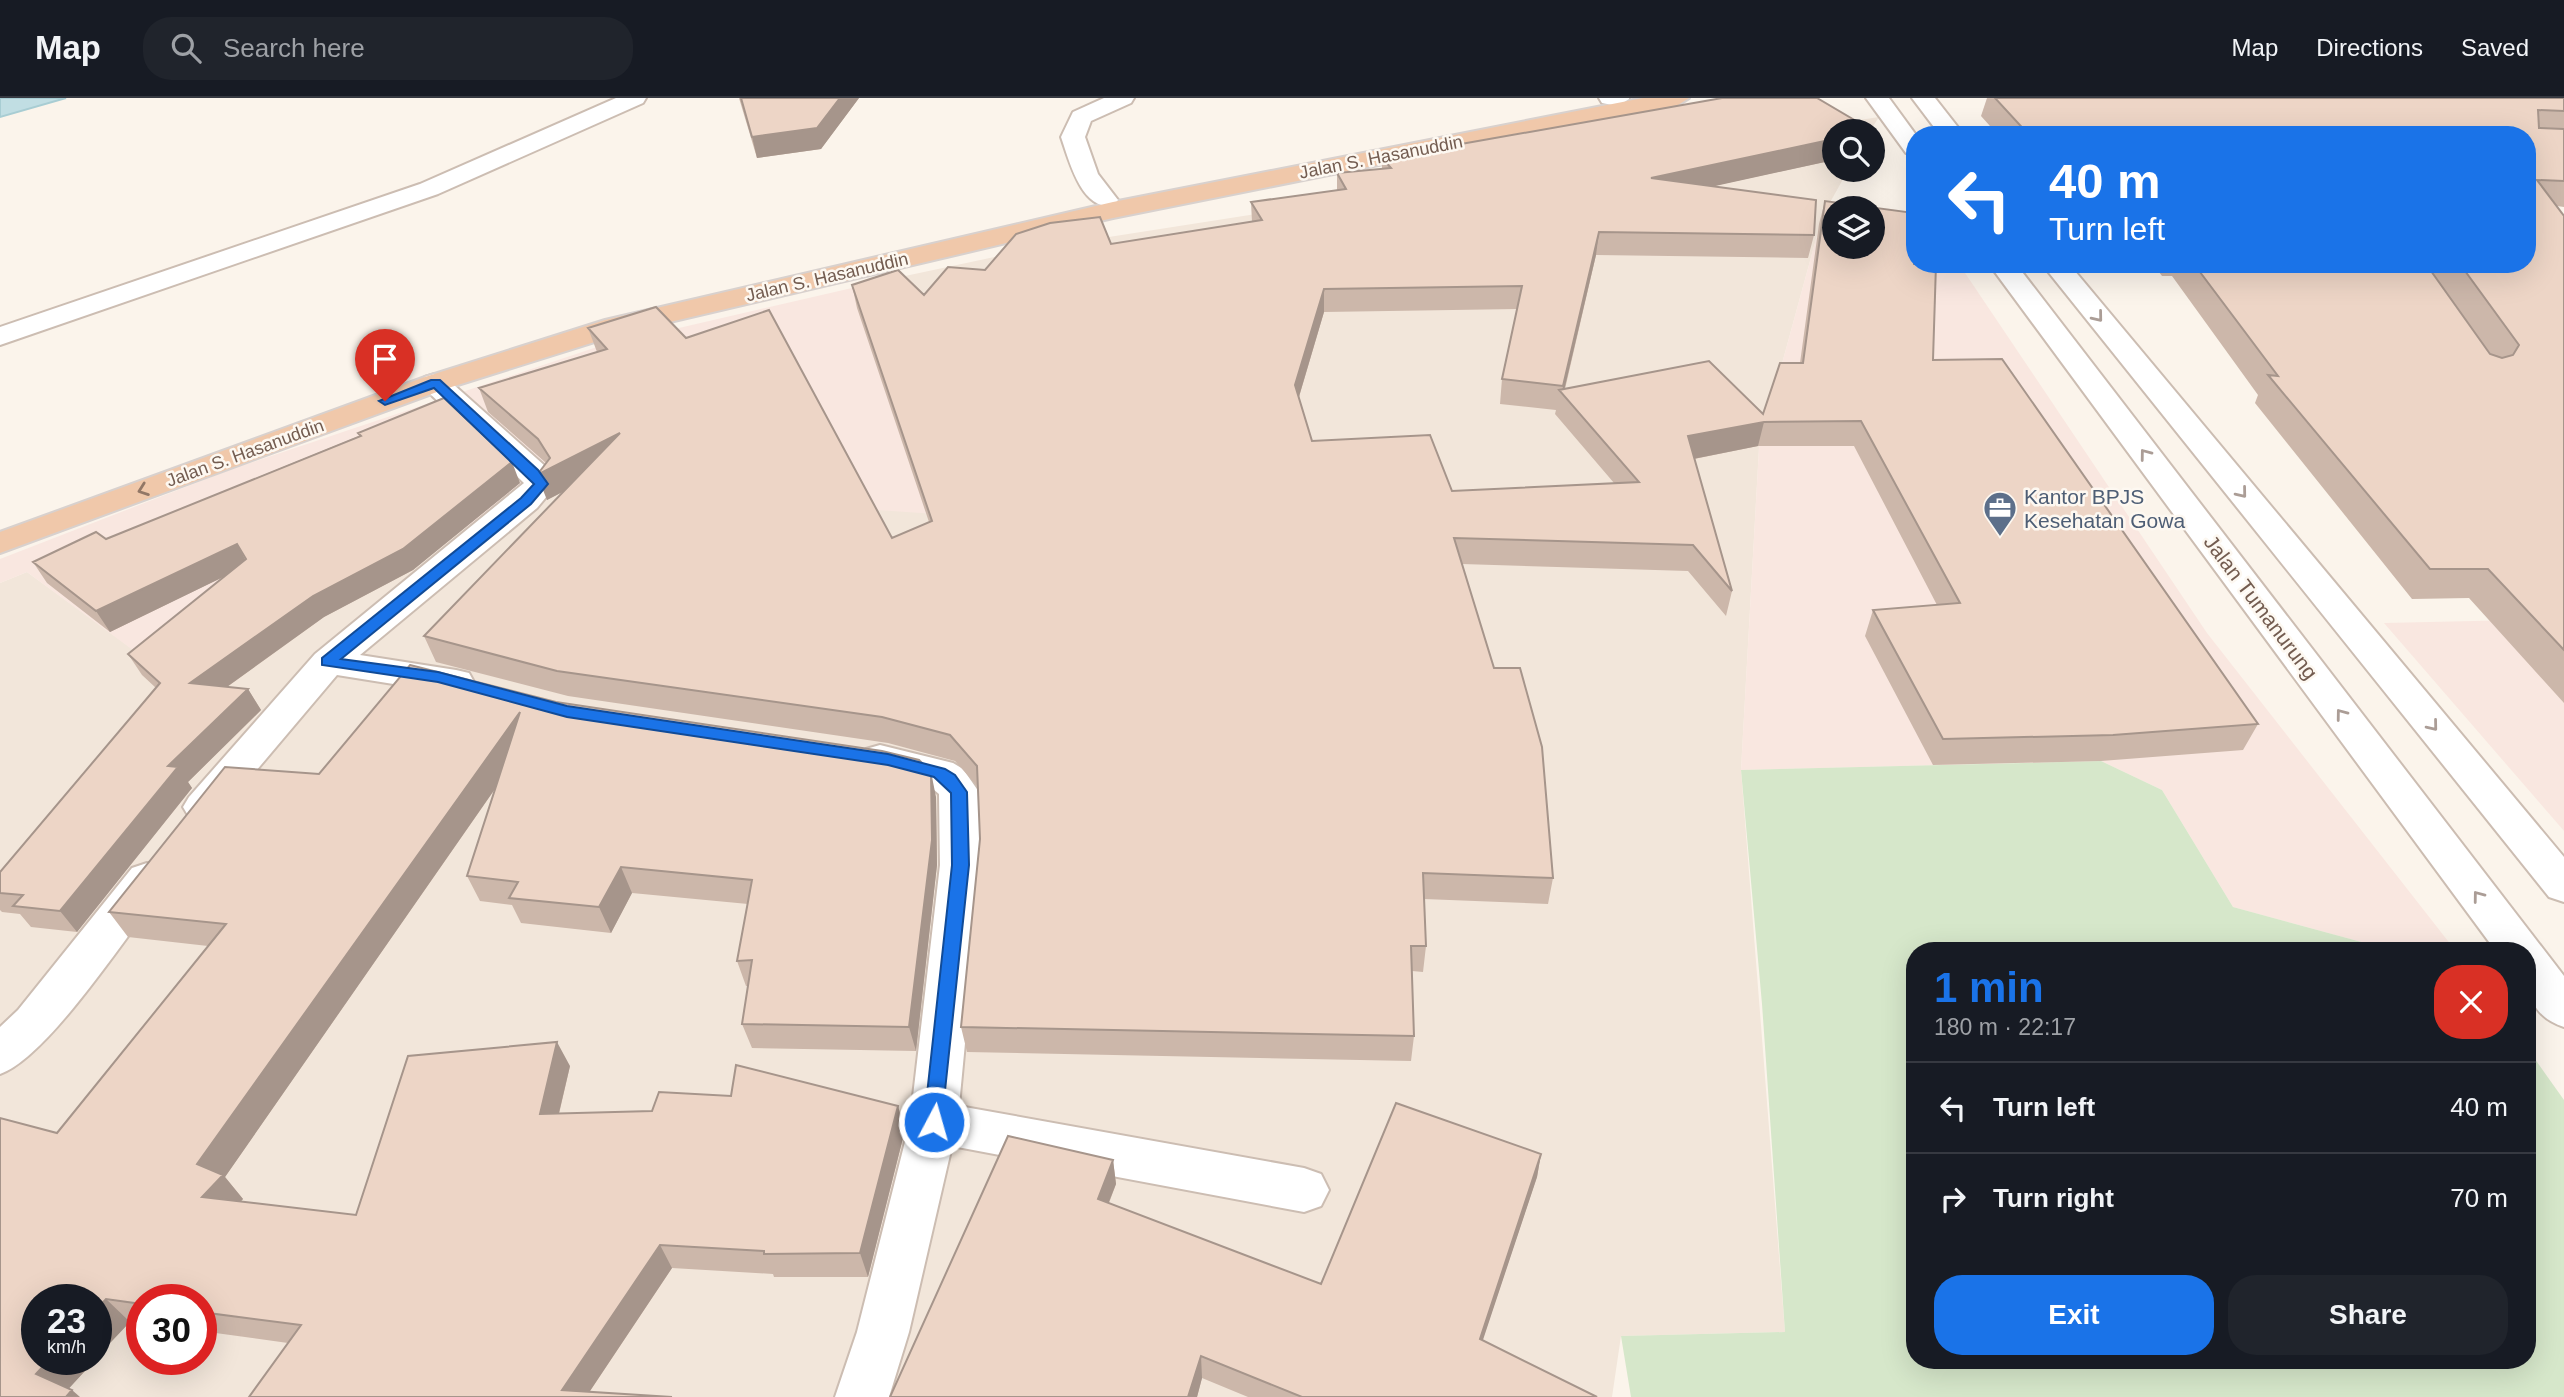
<!DOCTYPE html>
<html lang="en">
<head>
<meta charset="utf-8">
<style>
	:root { --surface:#171b24; --page:#20242c; --text:#f1f3f6; --muted:#9ea1a6; --line:#363941; --accent:#1a73e8 }
	body { margin:0; font-family:Arial,sans-serif; background:var(--page); color:var(--text); height:100vh; display:flex; flex-direction:column; font-size:26px; white-space:nowrap }
	* { box-sizing:border-box; margin:0 }
	p { font-size:23px; color:var(--muted) }
	.icon { flex:none; width:38px; height:38px; fill:none; stroke:currentColor; stroke-width:2; stroke-linecap:round; stroke-linejoin:round }
	.map { position:relative; flex:1; overflow:hidden }
	.sheet { position:absolute; left:1906px; top:844px; width:630px; height:427px; display:flex; flex-direction:column; background:var(--surface); border-radius:28px; box-shadow:0 7px 28px #0002 }
	.sheet>* { flex:none }
	.guide { position:absolute; left:1906px; top:28px; width:630px; height:147px; border-radius:28px; box-shadow:0 7px 28px #0002; background:#1a73e8; color:#fff; overflow:hidden }
	.controls { position:absolute; left:1822px; top:21px; display:grid; gap:14px }
	.controls a { display:grid; place-items:center; width:63px; height:63px; border-radius:50%; background:var(--surface); box-shadow:0 7px 28px #0002; font-size:35px }
	.speed { position:absolute; left:21px; top:1186px; display:flex; gap:14px; font-size:35px; font-weight:700; text-align:center }
	.speed>* { display:grid; place-content:center; width:91px; height:91px; border-radius:50%; background:var(--surface); box-shadow:0 7px 28px #0002; line-height:1 }
	.speed small { font-size:18px; font-weight:400 }
	.speed .limit { border:10px solid #d22; background:#fff; color:#111 }
	.pin { position:absolute; display:grid; place-items:center; width:60px; height:60px; color:#fff; margin:-72px -30px; border-radius:50% 50% 50% 0; rotate:-45deg; box-shadow:0 0 7px #0007 }
	.pin .icon { rotate:45deg }
	.me { position:absolute; width:77px; margin:-38px; rotate:6deg; stroke-linejoin:round; filter:drop-shadow(0 0 5px #0008) }
	.turn { display:flex; align-items:center; gap:24px; height:147px; padding:0 28px; font-size:32px }
	.turn .icon { width:91px; height:91px; stroke-width:2.5 }
	.turn b { display:block; font-size:49px; line-height:60px }
	.round { display:grid; place-items:center; flex:none; width:74px; height:74px; border-radius:28px; background:var(--page) }
	.overview { display:flex; align-items:center; justify-content:space-between; height:119px; padding:0 28px }
	h1 { font-size:42px; font-weight:700; line-height:52px; color:var(--accent) }
	.button { display:flex; gap:14px; margin-top:auto; padding:14px 28px }
	.button a { flex:1; height:80px; border-radius:28px; background:var(--accent); color:#fff; font-size:28px; font-weight:700; line-height:80px; text-align:center }
	.button a+a { background:var(--page); color:var(--text) }
	ul { padding:0; list-style:none }
	li { display:flex; align-items:center; gap:21px; height:91px; padding:0 28px; border-top:2px solid var(--line) }
	li div { flex:1 }
	li b { display:block; font-size:26px }
	li em { font-style:normal }
	header { display:flex; align-items:center; gap:42px; box-sizing:border-box; height:98px; padding:0 35px; background:var(--surface); border-bottom:2px solid var(--line) }
	header strong { font-size:33px }
	nav { display:flex; gap:38px; margin-inline-start:auto; font-size:24px }
	.search { width:490px; height:63px; background:var(--page); display:flex; align-items:center; gap:18px; box-sizing:border-box; padding:0 24px; border-radius:28px; color:var(--muted); font-size:26px }
	.map>svg:first-child { display:block }
	.residential { fill:#f2e6da; fill-rule:evenodd }
	.commercial { fill:#f9e7e0 }
	.green { fill:#d6e7ca }
	.water { fill:#c1dee3; stroke:#a8cdd3; stroke-width:2 }
	.lines { fill:none; stroke-linecap:round; stroke-linejoin:round }
	.minor-casing { stroke:#ccbdb2; stroke-width:4 }
	.tertiary-casing { stroke:#ccbdb2; stroke-width:4 }
	.trunk-casing { stroke:#d8d1ce; stroke-width:4 }
	.minor { fill:#fff; fill-rule:evenodd }
	.tertiary { fill:#fff; fill-rule:evenodd }
	.trunk { fill:#f0c8aa; fill-rule:evenodd }
	.wall { fill:#ccb7aa; fill-rule:evenodd }
	.shaded-wall { fill:#a6958b }
	.building { fill:#edd5c6; stroke:#a6958b; stroke-width:2; fill-rule:evenodd }
	.oneway { stroke:#ab9d96 }
	.oneway2 { stroke:#927766 }
	.route { fill:#1a73e8; stroke:#114b97; stroke-width:2 }
	.labels { text-anchor:middle; dominant-baseline:central; stroke-width:5; stroke-linejoin:round; paint-order:stroke }
	.far-street-label { font-size:18px; fill:#735c50; stroke:#fdf8f1 }
	.service-label { font-size:21px; fill:#4e5e75; stroke:#fdf8f1; text-anchor:start }
	.street-label { font-size:21px; fill:#735c50; stroke:#fdf8f1 }
</style>
</head>
<body>
<header>
<strong>Map</strong>
<div class="search"><svg class="icon" aria-label="search" viewBox="0 0 24 24"><circle cx="10" cy="10" r="6"/><path d="M15 15l6 6"/></svg>Search here</div>
<nav><a>Map</a><a>Directions</a><a>Saved</a></nav>
</header>
<div class="map">
<svg width="2564" height="1299" viewBox="0 0 2564 1299">
	<rect width="100%" height="100%" fill="#fbf4eb"/>
	<!-- residential -->
	<path class="residential" d="M 1879,19 L 1870,33 L 1834,33 L 1834,72 L 1848,72 L 1822,119 L 1777,284 L 1760,332 L 1741,672 L 1785,1234 L 1621,1238 L 1612,1299 L 0,1299 L 0,485 L 27,474 L 142,558 L 891,181 L 1032,151 ZM 37,1202 L 96,1202 L 96,1262 L 37,1262 ZM 142,1202 L 201,1202 L 201,1262 L 142,1262 Z"/>
	<!-- commercial -->
	<path class="commercial" d="M 1822,119 L 1834,149 L 1872,149 L 1914,166 L 1959,166 L 2207,535 L 2455,852 L 2391,852 L 2233,809 L 2162,692 L 2101,663 L 1741,672 L 1760,332 L 1777,284 Z
		M 891,181 L 1117,428 L 817,408 L 658,330 L 441,442 L 141,558 L 27,474 L 0,485 L 0,461 L 232,371 L 597,249 Z
		M 2564,521 L 2564,733 L 2384,525 Z"/>
	<!-- green -->
	<path class="green" d="M 2101,663 L 2162,692 L 2233,809 L 2391,852 L 1914,852 L 1914,1262 L 2527,1262 L 2527,950 L 2564,1002 L 2564,1299 L 1631,1299 L 1621,1238 L 1785,1234 L 1762,906 L 1741,672 Z"/>
	<!-- water -->
	<path class="water" d="M 0,0 L 66,0 L 0,19 Z"/>
	<g class="lines">
		<defs>
			<path id="minor" d="M 616,0 L 646,0 L 643,5 L 438,96 L 0,247 L 0,229 L 420,86 Z
				M 1104,0 L 1134,0 L 1131,5 L 1091,23 L 1085,39 L 1098,76 L 1118,102 L 1114,107 C 1082,115 1069,62 1061,39 L 1073,14 Z
				M 1599,0 L 1629,0 L 1629,1 L 1618,8 L 1602,5 Z
				M 435,276 L 445,279 L 545,368 L 557,386 L 537,410 L 360,557 L 456,572 L 469,575 L 474,584 L 469,593 L 456,596 L 337,577 L 217,719 L 203,723 L 189,719 L 183,709 L 189,699 L 315,556 L 524,385 L 425,291 L 420,285 L 425,279 Z
				M 880,647 L 953,665 L 963,671 L 979,694 L 982,767 L 959,1008 L 1304,1070 L 1321,1076 L 1329,1092 L 1321,1108 L 1304,1114 L 952,1048 L 909,1234 L 889,1299 L 835,1299 L 857,1234 L 910,1024 L 940,767 L 939,696 L 927,686 L 866,671 L 861,661 L 866,651 Z
				M 147,765 L 162,770 L 168,781 L 162,792 C 128,836 47,960 0,976 L 0,929 L 18,912 L 132,770 Z"/>
			<path id="tertiary" d="M 1866,0 L 1889,0 L 1916,37 L 1914,57 L 1906,55 Z
				M 1912,0 L 1935,0 L 1964,37 L 1940,37 Z
				M 1989,166 L 2016,166 L 2564,878 L 2564,929 C 2525,916 2527,887 2527,852 L 2495,852 Z
				M 2042,166 L 2069,166 L 2564,759 L 2564,804 L 2549,799 Z"/>
			<path id="trunk" d="M 1643,0 L 1689,0 L 1678,7 L 1113,120 L 623,235 L 445,291 L 0,455 L 0,434 L 425,279 L 605,222 L 1113,104 Z"/>
		</defs>
		<!-- minor casing -->
		<use href="#minor" class="minor-casing"/>
		<!-- tertiary casing -->
		<use href="#tertiary" class="tertiary-casing"/>
		<!-- trunk casing -->
		<use href="#trunk" class="trunk-casing"/>
		<!-- minor -->
		<use href="#minor" class="minor"/>
		<!-- tertiary -->
		<use href="#tertiary" class="tertiary"/>
		<!-- trunk -->
		<use href="#trunk" class="trunk"/>
	</g>
	<!-- wall -->
	<path class="wall" d="M 739,0 L 859,0 L 821,51 L 757,60 Z
		M 1987,0 L 2564,0 L 2564,109 L 2557,108 L 2564,118 L 2564,605 L 2469,500 L 2412,501 L 2255,305 L 2258,297 L 2172,178 L 2162,178 L 2153,166 L 2527,166 L 2527,37 L 1998,37 L 1981,18 Z
		M 1382,60 L 1834,62 L 1713,88 L 1814,137 L 1808,160 L 1596,157 L 1565,291 L 1763,316 L 1800,265 L 1819,126 L 1825,103 L 1933,262 L 2258,626 L 2243,652 L 2101,663 L 1933,667 L 1865,538 L 1873,512 L 1937,507 L 1854,348 L 1758,348 L 1694,361 L 1732,493 L 1726,518 L 1688,473 L 1462,466 L 1553,780 L 1548,806 L 1424,801 L 1426,848 L 1423,874 L 1412,873 L 1414,938 L 1411,963 L 967,954 L 961,929 L 980,741 L 978,689 L 955,663 L 888,645 L 568,598 L 436,564 L 424,538 L 564,393 L 547,402 L 546,365 L 488,314 L 479,290 L 597,254 L 588,230 L 686,240 L 892,440 L 929,424 L 857,210 L 852,187 L 924,197 L 985,172 L 1111,146 L 1252,124 L 1251,104 L 1337,92 L 1337,75 L 1382,71 ZM 1517,211 L 1502,281 L 1500,306 L 1556,312 L 1555,316 L 1614,385 L 1452,393 L 1312,343 L 1299,299 L 1324,214 Z
		M 358,335 L 520,385 L 413,472 L 324,519 L 227,589 L 248,591 L 261,612 L 188,684 L 192,690 L 77,834 L 31,829 L 20,816 L 2,814 L 0,812 L 0,774 L 156,590 L 142,577 L 128,556 L 225,478 L 110,534 L 47,485 L 33,464 L 106,441 L 359,338 Z
		M 556,604 L 936,699 L 937,767 L 916,953 L 752,950 L 742,926 L 748,888 L 746,888 L 737,863 L 748,806 L 632,795 L 611,835 L 521,825 L 512,807 L 480,803 L 467,778 L 495,691 L 225,1079 L 243,1101 L 240,1104 L 356,1117 L 570,968 L 559,1016 L 905,1032 L 868,1179 L 774,1179 L 773,1176 L 672,1170 L 590,1293 L 249,1299 L 288,1245 L 201,1233 L 201,1202 L 142,1202 L 142,1225 L 130,1224 L 37,1262 L 95,1262 L 68,1291 L 0,1299 L 57,1035 L 208,848 L 128,839 L 109,814 L 319,676 Z
		M 1541,1056 L 1537,1079 L 1482,1243 L 1597,1299 L 1248,1299 L 1202,1280 L 1197,1299 L 890,1299 L 1113,1062 L 1116,1086 L 1109,1105 L 1321,1186 Z"/>
	<!-- shaded-wall -->
	<path class="shaded-wall" d="M 840,0 L 859,0 L 821,51 L 757,60 L 752,39 Z
		M 1834,41 L 1834,62 L 1647,103 L 1651,80 Z
		M 1599,134 L 1596,157 L 1563,297 L 1562,295 L 1563,288 Z
		M 1324,191 L 1324,214 L 1295,312 L 1295,287 Z
		M 1764,324 L 1758,348 L 1683,363 L 1688,338 Z
		M 620,335 L 629,360 L 547,402 L 537,377 Z
		M 512,364 L 520,385 L 413,472 L 324,519 L 203,606 L 190,585 L 313,498 Z
		M 237,446 L 248,467 L 110,534 L 96,513 Z
		M 248,591 L 261,612 L 188,684 L 192,690 L 77,834 L 60,813 L 168,668 Z
		M 520,614 L 531,639 L 225,1079 L 243,1101 L 222,1123 L 202,1099 L 197,1066 Z
		M 931,674 L 936,699 L 937,767 L 916,953 L 909,929 Z
		M 621,769 L 632,795 L 611,835 L 599,809 Z
		M 557,944 L 570,968 L 553,1040 L 540,1016 Z
		M 898,1008 L 905,1032 L 868,1179 L 860,1155 Z
		M 1541,1056 L 1537,1079 L 1476,1263 L 1480,1241 Z
		M 1113,1062 L 1116,1086 L 1101,1124 L 1098,1101 Z
		M 660,1147 L 672,1170 L 586,1299 L 562,1292 Z
		M 106,1201 L 130,1224 L 96,1260 L 96,1212 Z
		M 1201,1258 L 1202,1280 L 1197,1299 L 1188,1299 Z
		M 49,1262 L 95,1262 L 62,1298 L 36,1276 Z
		M 72,1292 L 80,1299 L 66,1299 Z"/>
	<!-- building -->
	<path class="building" d="M 741,0 L 840,0 L 817,30 L 752,39 Z
		M 1722,0 L 1817,0 L 1873,33 L 1834,33 L 1834,41 L 1651,80 L 1816,102 L 1814,137 L 1599,134 L 1563,288 L 1502,281 L 1522,188 L 1324,191 L 1295,287 L 1312,343 L 1430,337 L 1452,393 L 1639,384 L 1559,292 L 1709,263 L 1763,316 L 1780,265 L 1803,265 L 1825,103 L 1914,115 L 1914,166 L 1936,166 L 1933,262 L 2002,261 L 2258,626 L 2113,637 L 1943,641 L 1873,512 L 1960,505 L 1861,323 L 1764,324 L 1688,338 L 1732,493 L 1693,447 L 1454,440 L 1494,570 L 1520,570 L 1542,649 L 1553,780 L 1423,775 L 1426,848 L 1411,848 L 1414,938 L 961,929 L 980,741 L 977,668 L 950,637 L 882,619 L 557,573 L 424,538 L 620,335 L 537,377 L 550,360 L 538,341 L 479,290 L 607,251 L 588,230 L 656,209 L 686,240 L 769,212 L 892,440 L 932,423 L 852,187 L 898,172 L 924,197 L 948,169 L 985,172 L 1016,136 L 1050,125 L 1100,119 L 1111,146 L 1262,122 L 1251,104 L 1346,91 L 1337,75 L 1391,70 L 1382,60 ZM 1834,110 L 1872,110 L 1872,149 L 1834,149 Z
		M 1995,0 L 2564,0 L 2564,13 L 2538,12 L 2539,30 L 2564,31 L 2564,83 L 2537,82 L 2564,118 L 2564,552 L 2488,471 L 2430,471 L 2268,277 L 2278,278 L 2194,166 L 2426,166 L 2490,256 L 2502,260 L 2513,257 L 2519,247 L 2460,166 L 2527,166 L 2527,37 L 2029,37 Z
		M 444,300 L 512,364 L 403,451 L 313,498 L 190,585 L 248,591 L 168,668 L 178,669 L 60,813 L 13,808 L 23,797 L 0,795 L 0,774 L 160,585 L 128,556 L 246,461 L 237,446 L 96,513 L 33,464 L 96,434 L 106,441 L 361,338 L 358,335 Z
		M 410,567 L 556,604 L 882,653 L 919,662 L 931,674 L 932,742 L 909,929 L 742,926 L 752,862 L 737,863 L 752,782 L 621,769 L 599,809 L 509,800 L 518,784 L 467,778 L 520,614 L 197,1066 L 223,1077 L 202,1099 L 356,1117 L 408,958 L 557,944 L 540,1016 L 652,1013 L 659,994 L 731,998 L 736,967 L 898,1008 L 860,1155 L 764,1156 L 764,1153 L 660,1147 L 562,1292 L 672,1299 L 249,1299 L 301,1227 L 201,1214 L 201,1202 L 142,1202 L 142,1206 L 106,1201 L 96,1212 L 96,1202 L 37,1202 L 37,1262 L 49,1262 L 36,1276 L 72,1292 L 66,1299 L 0,1299 L 0,1020 L 57,1035 L 226,826 L 109,814 L 225,669 L 319,676 Z
		M 1396,1005 L 1541,1056 L 1480,1241 L 1597,1299 L 1302,1299 L 1201,1258 L 1188,1299 L 890,1299 L 1008,1038 L 1113,1062 L 1098,1101 L 1321,1186 Z"/>
	<!-- one-way arrows -->
	<defs><path id="oneway-chevron" d="M-2-3.5L2.5 0L-2 3.5" fill="none" stroke-width="1.6" stroke-linecap="round" stroke-linejoin="round" transform="scale(1.75)"/></defs>
	<g class="oneway">
		<use href="#oneway-chevron" transform="translate(2098 219) rotate(51)"/>
		<use href="#oneway-chevron" transform="translate(2145 356) rotate(-127)"/>
		<use href="#oneway-chevron" transform="translate(2242 395) rotate(51)"/>
		<use href="#oneway-chevron" transform="translate(2341 616) rotate(-127)"/>
		<use href="#oneway-chevron" transform="translate(2433 628) rotate(51)"/>
		<use href="#oneway-chevron" transform="translate(2478 798) rotate(-127)"/>
	</g>
	<use class="oneway2" href="#oneway-chevron" transform="translate(143 392) rotate(160)"/>
	<!-- route -->
	<path class="route" d="M 431,282 L 440,282 L 538,372 L 548,386 L 531,406 L 341,561 L 438,574 L 567,608 L 888,656 L 945,671 L 955,677 L 967,694 L 969,767 L 941,1030 L 934,1032 L 927,1030 L 924,1024 L 952,767 L 951,695 L 934,679 L 888,667 L 567,619 L 438,584 L 322,567 L 322,560 L 521,400 L 534,386 L 434,290 L 385,307 L 379,303 Z"/>
	<!-- icons -->
	<defs>
		<symbol id="office-pin" viewBox="-11 -11 22 30"><path d="M0 17L-7.5 6A9.5 9.5 0 1 1 7.5 6Z" fill="#5c6f8a" stroke="#fdf8f1"/><path d="M-6-3h4V-5.5h4V-3h4V5H-6ZM-1-4.5V-3h2v-1.5ZM-6 0V1H6V0Z" fill="#fff"/></symbol>
	</defs>
	<g fill-rule="evenodd">
		<use href="#office-pin" x="1981" y="391" width="38" height="52"/>
	</g>
	<g class="labels">
		<!-- far-street labels -->
		<g class="far-street-label">
			<text transform="translate(1381 59) rotate(-11)">Jalan S. Hasanuddin</text>
			<text transform="translate(827 179) rotate(-13)">Jalan S. Hasanuddin</text>
			<text transform="translate(245 355) rotate(-20)">Jalan S. Hasanuddin</text>
		</g>
		<!-- service labels -->
		<g class="service-label">
			<text x="2024" y="398">Kantor BPJS<tspan x="2024" dy="24">Kesehatan Gowa</tspan></text>
		</g>
		<!-- street labels -->
		<g class="street-label">
			<text transform="translate(2261 509) rotate(53)">Jalan Tumanurung</text>
		</g>
	</g>
</svg>
<div class="controls">
<a><svg class="icon" aria-label="search" viewBox="0 0 24 24"><circle cx="10" cy="10" r="6"/><path d="M15 15l6 6"/></svg></a>
<a><svg class="icon" aria-label="layers" viewBox="0 0 24 24"><path d="M12 4l9 5-9 5-9-5zM3 14l9 5 9-5"/></svg></a>
</div>
<div class="speed"><div>23<small>km/h</small></div><div class="limit">30</div></div>
<div class="pin" style="left:385px;top:303px;background:#d93025"><svg class="icon" aria-label="arrive" viewBox="0 0 24 24"><path d="M6 21V4h12l-3 4 3 4H6"/></svg></div>
<svg class="me" style="left:934px;top:1024px" viewBox="-20 -20 40 40"><circle r="17" fill="#1a73e8" stroke="#fff" stroke-width="3"/><path d="M0-11L8 9 0 5-8 9z" fill="#fff"/></svg>
<div class="guide">
<div class="turn"><svg class="icon" aria-label="left" viewBox="0 0 24 24"><path d="M17 20v-9H6M10 6l-5 5 5 5"/></svg><div><b>40 m</b>Turn left</div></div>
</div>
<section class="sheet">
<div class="overview"><div><h1>1 min</h1><p>180 m · 22:17</p></div><a class="round" style="background:#d93025;color:#fff"><svg class="icon" aria-label="close" viewBox="0 0 24 24"><path d="M6 6l12 12M18 6L6 18"/></svg></a></div>
<ul>
<li><svg class="icon" aria-label="left" viewBox="0 0 24 24"><path d="M17 20v-9H6M10 6l-5 5 5 5"/></svg><div><b>Turn left</b></div><em>40 m</em></li>
<li><svg class="icon" aria-label="right" viewBox="0 0 24 24"><path d="M7 20v-9h11M14 6l5 5-5 5"/></svg><div><b>Turn right</b></div><em>70 m</em></li>
</ul>
<div class="button"><a>Exit</a><a>Share</a></div>
</section>
</div>
</body>
</html>
